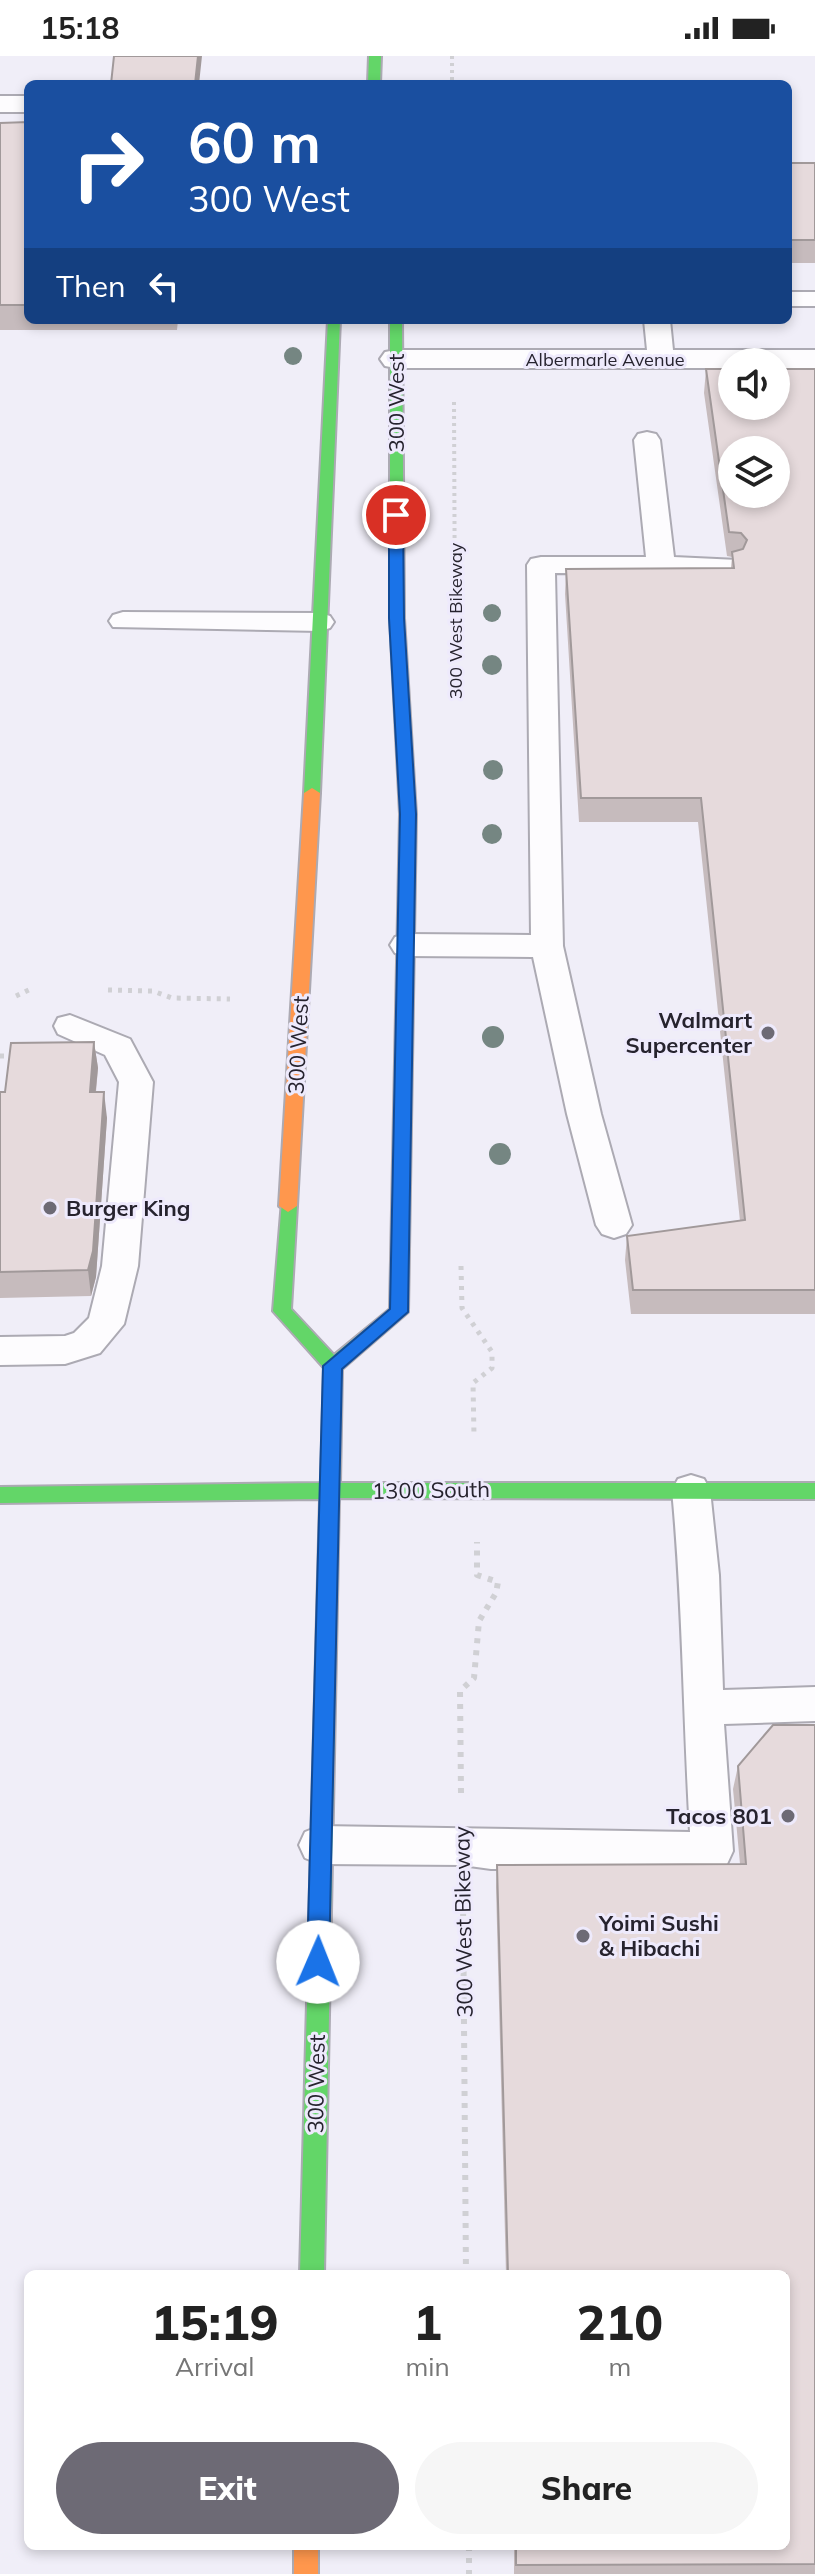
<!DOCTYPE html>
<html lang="en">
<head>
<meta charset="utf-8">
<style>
	:root { --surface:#fff; --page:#f6f6f6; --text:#222; --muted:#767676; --accent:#6d6a75 }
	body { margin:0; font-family:Mulish,sans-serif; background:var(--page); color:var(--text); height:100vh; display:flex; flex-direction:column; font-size:30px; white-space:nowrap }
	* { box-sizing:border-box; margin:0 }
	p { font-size:26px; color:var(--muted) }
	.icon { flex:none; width:44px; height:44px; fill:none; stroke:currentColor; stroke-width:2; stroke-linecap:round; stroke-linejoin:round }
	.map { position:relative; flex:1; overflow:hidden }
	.details { position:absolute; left:24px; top:2214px; width:766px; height:280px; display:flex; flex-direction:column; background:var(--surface); border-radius:12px; box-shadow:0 4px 12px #0003 }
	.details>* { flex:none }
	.top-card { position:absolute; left:24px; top:24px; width:768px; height:244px; border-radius:12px; box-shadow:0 4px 12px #0003; background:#1a4fa0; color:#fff; overflow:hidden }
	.buttons { position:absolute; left:718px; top:292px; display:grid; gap:16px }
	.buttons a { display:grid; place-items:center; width:72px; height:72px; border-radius:50%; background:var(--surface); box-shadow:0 4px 12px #0003; font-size:40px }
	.pin { position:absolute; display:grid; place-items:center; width:68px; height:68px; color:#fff; margin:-34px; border:4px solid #fff; border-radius:50%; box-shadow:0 2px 8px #0007 }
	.me { position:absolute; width:88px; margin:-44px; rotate:1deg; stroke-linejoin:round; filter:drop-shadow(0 0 6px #0008) }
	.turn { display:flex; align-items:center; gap:28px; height:168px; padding:0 32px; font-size:36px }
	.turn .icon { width:104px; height:104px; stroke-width:2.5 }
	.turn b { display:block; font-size:56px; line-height:68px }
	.then { display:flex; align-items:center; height:76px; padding:0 32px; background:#0003; gap:16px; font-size:30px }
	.eta { display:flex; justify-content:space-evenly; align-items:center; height:136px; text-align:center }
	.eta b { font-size:48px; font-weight:800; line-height:56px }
	.primary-button { display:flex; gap:16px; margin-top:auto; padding:16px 32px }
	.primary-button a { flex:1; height:92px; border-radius:48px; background:var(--accent); color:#fff; font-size:32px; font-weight:800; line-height:92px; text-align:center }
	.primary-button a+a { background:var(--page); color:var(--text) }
	.status { display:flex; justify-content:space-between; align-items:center; height:56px; padding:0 40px; background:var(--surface); direction:ltr }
	.status svg { height:22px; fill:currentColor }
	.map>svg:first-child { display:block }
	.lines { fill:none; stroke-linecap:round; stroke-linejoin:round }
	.lane-casing { stroke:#acaab3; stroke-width:4 }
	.street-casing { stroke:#acaab3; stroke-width:4 }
	.fast-casing { stroke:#acaab3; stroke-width:4 }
	.slow-casing { stroke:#acaab3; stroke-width:4 }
	.path-far2 { stroke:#d0d0d4; stroke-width:4; stroke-dasharray:3 4; stroke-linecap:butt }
	.path-far1 { stroke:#d0d0d4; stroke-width:5; stroke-dasharray:4 6; stroke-linecap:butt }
	.path { stroke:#d0d0d4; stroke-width:6; stroke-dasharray:5 7; stroke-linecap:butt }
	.lane { fill:#fdfcfe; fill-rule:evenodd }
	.street { fill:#fdfcfe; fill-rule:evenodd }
	.fast { fill:#63d668; fill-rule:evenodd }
	.slow { fill:#ff974d; fill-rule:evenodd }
	.tree { fill:#758682 }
	.wall { fill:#c6bbbd }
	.shaded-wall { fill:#a1999a }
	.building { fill:#e6dadc; stroke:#a1999a; stroke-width:2; fill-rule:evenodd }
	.route { fill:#1a73e8; stroke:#114b97; stroke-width:2 }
	.poi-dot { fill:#6d6a75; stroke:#eeeafc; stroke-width:3 }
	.labels { text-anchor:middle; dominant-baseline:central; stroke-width:6; stroke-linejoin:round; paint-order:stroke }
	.far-street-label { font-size:18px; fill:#26232e; stroke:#eeeafc }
	.street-label { font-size:22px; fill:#26232e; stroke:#eeeafc }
	.poi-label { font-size:22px; font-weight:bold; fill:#26232e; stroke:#eeeafc; text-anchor:end }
</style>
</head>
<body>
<div class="status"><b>15:18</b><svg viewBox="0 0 49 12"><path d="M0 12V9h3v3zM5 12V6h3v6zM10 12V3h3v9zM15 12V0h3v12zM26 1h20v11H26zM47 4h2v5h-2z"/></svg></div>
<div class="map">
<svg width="815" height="2518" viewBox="0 0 815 2518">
	<rect width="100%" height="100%" fill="#f0eef8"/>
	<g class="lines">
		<defs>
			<path id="lane" d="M 788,236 L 815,236 L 815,250 L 788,250 Z
				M 644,264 L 670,264 L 674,304 L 670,309 L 652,309 L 648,304 Z
				M 647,376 L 656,378 L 660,384 L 674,501 L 738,504 L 742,510 L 738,516 L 728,518 L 555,517 L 563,890 L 601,1058 L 632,1169 L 626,1178 L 614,1182 L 602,1178 L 596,1169 L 567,1058 L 533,901 L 406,900 L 395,897 L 390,889 L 395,881 L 406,878 L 531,879 L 527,509 L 531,503 L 541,501 L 646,501 L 634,384 L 638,378 Z
				M 123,556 L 320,557 L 330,560 L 334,566 L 330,572 L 320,575 L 113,571 L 109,565 L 113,559 Z
				M 70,959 L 130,983 L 153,1026 L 138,1210 L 124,1268 L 100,1297 L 65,1308 L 0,1309 L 0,1281 L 65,1280 L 74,1277 L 89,1262 L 102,1210 L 119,1026 L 105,999 L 58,978 L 54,970 L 58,962 Z
				M 691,1419 L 704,1423 L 710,1434 L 719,1519 L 723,1634 L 815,1631 L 815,1665 L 724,1668 L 733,1795 L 727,1808 L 712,1814 L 491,1813 L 462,1809 L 320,1808 L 305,1802 L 299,1789 L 305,1776 L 320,1770 L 690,1776 C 683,1662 683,1548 672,1434 L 678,1423 Z"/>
			<path id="street" d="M 0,40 L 28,40 L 28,56 L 0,56 Z
				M 396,294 L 815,294 L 815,312 L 776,312 L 776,306 L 732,306 L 732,312 L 396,312 L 385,310 L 380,303 L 385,296 Z"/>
			<path id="fast" d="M 369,0 L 381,0 L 380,28 L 368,28 Z
				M 328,264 L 340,264 L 320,737 L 312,742 L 304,737 Z
				M 390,264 L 402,264 L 404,562 L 416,758 L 408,1256 L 342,1313 L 340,1427 L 815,1427 L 815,1443 L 339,1442 L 324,2218 L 300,2218 L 320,1443 L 0,1447 L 0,1431 L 321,1427 L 324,1312 L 273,1255 L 282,1145 L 294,1145 L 297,1150 L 291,1253 L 334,1299 L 390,1253 L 400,758 L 390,562 Z"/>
			<path id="slow" d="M 312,732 L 320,737 L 297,1150 L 288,1156 L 279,1150 L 304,737 Z
				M 294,2490 L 318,2490 L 318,2518 L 294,2518 Z"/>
		</defs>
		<!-- lane casing -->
		<use href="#lane" class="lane-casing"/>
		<!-- street casing -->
		<use href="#street" class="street-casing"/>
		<!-- fast casing -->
		<use href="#fast" class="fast-casing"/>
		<!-- slow casing -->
		<use href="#slow" class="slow-casing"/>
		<!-- path-far2 -->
		<path class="path-far2" d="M 452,0 L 452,28
			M 454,346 L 455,584"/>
		<!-- path-far1 -->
		<path class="path-far1" d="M 108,934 L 153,935 L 172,942 L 230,943
			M 16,940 L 33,932
			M 0,1000 L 9,1000
			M 461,1210 L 462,1252 L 492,1296 L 492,1312 L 473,1327 L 474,1380"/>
		<!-- path -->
		<path class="path" d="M 461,1737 L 460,1635 L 474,1622 L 479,1565 L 496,1537 L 498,1526 L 477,1519 L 477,1486
			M 463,1843 L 466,2218
			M 469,2490 L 469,2518"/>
		<!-- lane -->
		<use href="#lane" class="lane"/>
		<!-- street -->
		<use href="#street" class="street"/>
		<!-- fast -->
		<use href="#fast" class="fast"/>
		<!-- slow -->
		<use href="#slow" class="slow"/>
	</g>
	<!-- trees -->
	<g class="tree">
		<circle cx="293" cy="300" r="9"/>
		<circle cx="492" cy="557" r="9"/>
		<circle cx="492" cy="609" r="10"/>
		<circle cx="493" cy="714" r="10"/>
		<circle cx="492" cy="778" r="10"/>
		<circle cx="493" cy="981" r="11"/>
		<circle cx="500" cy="1098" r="11"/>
	</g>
	<!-- wall -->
	<path class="wall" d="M 28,66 L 28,264 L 178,264 L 177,274 L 0,274 L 0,67 Z
		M 788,107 L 815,107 L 815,207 L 788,207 Z
		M 706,313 L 815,313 L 815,1258 L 631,1258 L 625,1204 L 627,1180 L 740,1165 L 698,766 L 579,766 L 565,538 L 566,513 L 731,512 L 732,501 L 727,500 L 704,337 Z
		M 94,986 L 98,1012 L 96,1036 L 107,1062 L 96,1221 L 91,1240 L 0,1242 L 0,1036 L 5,1036 Z
		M 815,1669 L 815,2518 L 514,2518 L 514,2490 L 786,2490 L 786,2218 L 506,2218 L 496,1831 L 497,1809 L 740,1808 L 733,1733 L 738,1710 Z"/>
	<!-- shaded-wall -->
	<path class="shaded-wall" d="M 198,0 L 202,0 L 199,28 L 195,28 Z
		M 94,986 L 98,1012 L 93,1062 L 90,1036 Z
		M 104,1036 L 107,1062 L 96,1221 L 91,1240 L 88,1214 Z"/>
	<!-- building -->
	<path class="building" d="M 114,0 L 198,0 L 195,28 L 111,28 Z
		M 28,66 L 28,249 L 0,249 L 0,67 Z
		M 788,107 L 815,107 L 815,184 L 788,184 Z
		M 706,313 L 732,313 L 732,350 L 776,350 L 776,313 L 815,313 L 815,1234 L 633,1234 L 627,1180 L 745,1164 L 701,742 L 581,742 L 566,513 L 734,512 L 732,496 L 743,493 L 747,484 L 741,477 L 729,476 ZM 732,394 L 776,394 L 776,438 L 732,438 Z
		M 94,986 L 90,1036 L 104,1036 L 93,1195 L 88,1214 L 0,1216 L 0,1036 L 5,1036 L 11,987 Z
		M 773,1669 L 815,1669 L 815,2508 L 516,2509 L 516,2490 L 786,2490 L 786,2218 L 508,2218 L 497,1809 L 746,1808 L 738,1710 Z"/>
	<!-- route -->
	<path class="route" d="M 396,454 L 403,459 L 404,562 L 416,758 L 408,1256 L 342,1313 L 329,1906 L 326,1913 L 318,1916 L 311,1913 L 307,1906 L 323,1310 L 390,1253 L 400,758 L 389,562 L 389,459 Z"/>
	<!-- markers -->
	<g class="poi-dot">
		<circle cx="768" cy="977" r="8"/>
		<circle cx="50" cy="1152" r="8"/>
		<circle cx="788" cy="1760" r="8"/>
		<circle cx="583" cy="1880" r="8"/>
	</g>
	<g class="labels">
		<!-- far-street labels -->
		<g class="far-street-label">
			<text x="605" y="303">Albermarle Avenue</text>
			<text transform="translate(455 565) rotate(-90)">300 West Bikeway</text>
		</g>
		<!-- street labels -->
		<g class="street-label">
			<text transform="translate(396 347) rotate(-90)">300 West</text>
			<text transform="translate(298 989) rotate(-87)">300 West</text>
			<text transform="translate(431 1434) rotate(-1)">1300 South</text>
			<text transform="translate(463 1866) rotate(-91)">300 West Bikeway</text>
			<text transform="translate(316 2028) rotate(-89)">300 West</text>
		</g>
		<!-- poi labels -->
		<g class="poi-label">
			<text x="752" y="964">Walmart<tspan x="752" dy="25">Supercenter</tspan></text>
			<text x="66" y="1152" text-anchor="start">Burger King</text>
			<text x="772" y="1760">Tacos 801</text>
			<text x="599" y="1867" text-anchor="start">Yoimi Sushi<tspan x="599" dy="25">&amp; Hibachi</tspan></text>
		</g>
	</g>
</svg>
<div class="buttons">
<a><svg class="icon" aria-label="sound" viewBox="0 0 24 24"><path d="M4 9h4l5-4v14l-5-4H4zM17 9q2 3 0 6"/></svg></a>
<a><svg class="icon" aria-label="layers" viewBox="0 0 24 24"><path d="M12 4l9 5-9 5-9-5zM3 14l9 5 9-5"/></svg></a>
</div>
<div class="pin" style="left:396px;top:459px;background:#d93025"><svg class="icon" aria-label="arrive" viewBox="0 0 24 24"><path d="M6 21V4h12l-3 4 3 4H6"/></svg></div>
<svg class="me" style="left:318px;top:1906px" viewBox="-20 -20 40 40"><circle r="19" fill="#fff"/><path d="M0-13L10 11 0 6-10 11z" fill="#1a73e8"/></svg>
<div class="top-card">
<div class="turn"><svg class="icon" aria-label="right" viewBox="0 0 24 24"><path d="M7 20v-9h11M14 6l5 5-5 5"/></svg><div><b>60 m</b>300 West</div></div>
<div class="then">Then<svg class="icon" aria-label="left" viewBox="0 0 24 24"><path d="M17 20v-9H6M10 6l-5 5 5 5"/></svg></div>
</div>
<section class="details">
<div class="eta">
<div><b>15:19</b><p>Arrival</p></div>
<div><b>1</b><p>min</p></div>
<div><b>210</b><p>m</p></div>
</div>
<div class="primary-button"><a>Exit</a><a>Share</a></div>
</section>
</div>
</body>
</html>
